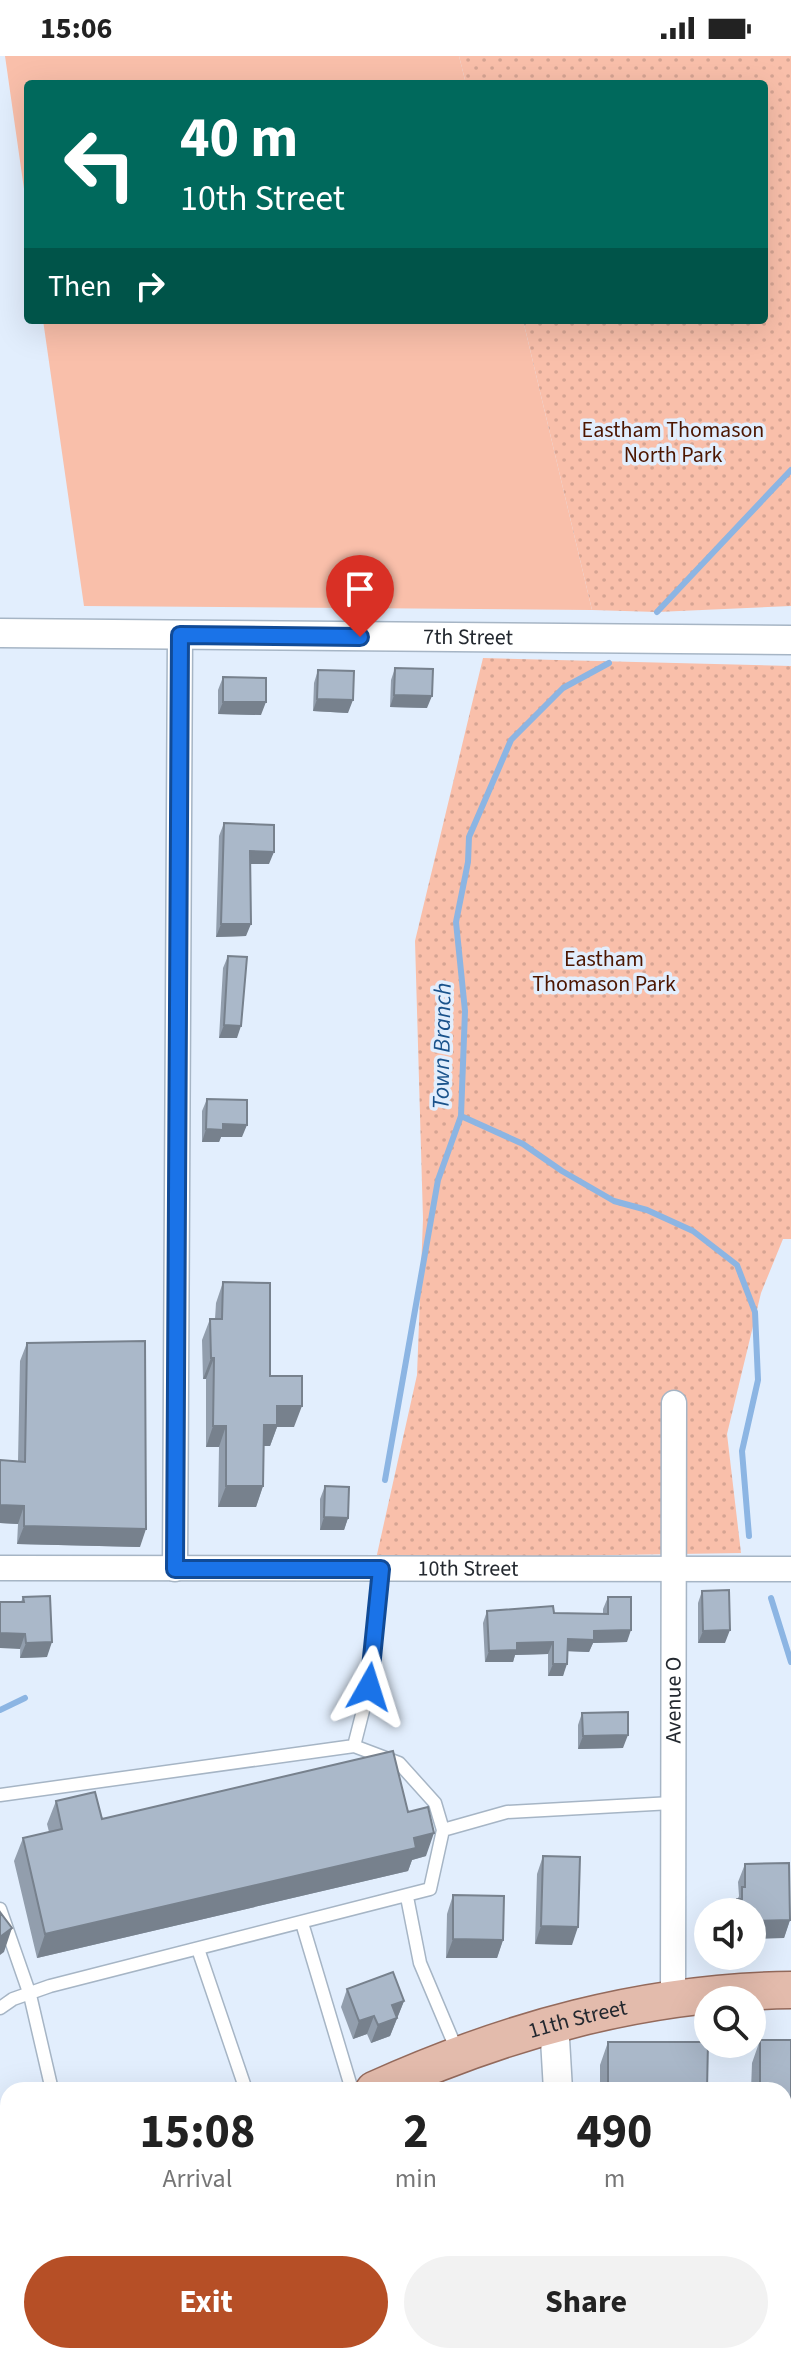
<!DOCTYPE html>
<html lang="en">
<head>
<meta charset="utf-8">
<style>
	:root { --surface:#fff; --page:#f2f2f2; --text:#222; --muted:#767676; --accent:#b64f26 }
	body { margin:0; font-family:"Source Sans 3",sans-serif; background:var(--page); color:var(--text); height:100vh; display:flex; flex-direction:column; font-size:30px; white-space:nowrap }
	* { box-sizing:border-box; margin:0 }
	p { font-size:26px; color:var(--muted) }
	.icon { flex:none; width:44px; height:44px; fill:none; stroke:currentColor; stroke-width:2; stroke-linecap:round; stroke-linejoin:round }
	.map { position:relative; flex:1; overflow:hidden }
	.drawer { position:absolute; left:0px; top:2026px; width:792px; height:282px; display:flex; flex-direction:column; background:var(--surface); border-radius:24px 24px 0 0; box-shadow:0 8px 32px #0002 }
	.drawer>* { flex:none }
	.guide { position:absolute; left:24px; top:24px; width:744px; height:244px; border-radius:8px; box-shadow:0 8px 32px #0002; background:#00695c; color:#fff; overflow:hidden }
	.controls { position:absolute; left:694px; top:1842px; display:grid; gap:16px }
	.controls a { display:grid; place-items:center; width:72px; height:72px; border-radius:50%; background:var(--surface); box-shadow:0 8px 32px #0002; font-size:40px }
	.pin { position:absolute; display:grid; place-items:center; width:68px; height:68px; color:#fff; margin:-82px -34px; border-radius:50% 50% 50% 0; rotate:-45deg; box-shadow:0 0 8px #0007 }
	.pin .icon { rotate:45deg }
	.me { position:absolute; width:88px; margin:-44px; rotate:6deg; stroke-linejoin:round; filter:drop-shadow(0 0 6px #0008) }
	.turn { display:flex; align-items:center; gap:28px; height:168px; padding:0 24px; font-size:36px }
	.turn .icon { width:104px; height:104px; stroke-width:2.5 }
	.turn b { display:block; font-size:56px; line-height:68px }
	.then { display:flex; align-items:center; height:76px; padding:0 24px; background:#0003; gap:16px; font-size:30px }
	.eta { display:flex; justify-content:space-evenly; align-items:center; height:136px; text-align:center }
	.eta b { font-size:48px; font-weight:700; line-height:56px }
	.action { display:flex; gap:16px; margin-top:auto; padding:16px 24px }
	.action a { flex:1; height:92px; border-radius:48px; background:var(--accent); color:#fff; font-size:32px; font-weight:700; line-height:92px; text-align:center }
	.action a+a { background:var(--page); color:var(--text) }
	.status { display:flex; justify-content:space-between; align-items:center; height:56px; padding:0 40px; background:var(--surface); direction:ltr }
	.status svg { height:22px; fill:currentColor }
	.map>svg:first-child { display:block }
	.grass { fill:#f9bfaa }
	.park { fill:url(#park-dots) }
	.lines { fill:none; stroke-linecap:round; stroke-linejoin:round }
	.stream { stroke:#8cb5e3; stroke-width:6 }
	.service-casing { stroke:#a6b5c5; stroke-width:15 }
	.minor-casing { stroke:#a6b5c5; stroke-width:27 }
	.tertiary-casing { stroke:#a6b5c5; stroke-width:31 }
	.primary-casing { stroke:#946a5c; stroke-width:39 }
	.service { stroke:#fff; stroke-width:12 }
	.minor { stroke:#fff; stroke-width:24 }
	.tertiary { stroke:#fff; stroke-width:28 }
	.primary { stroke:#e3bbac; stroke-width:36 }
	.wall { fill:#929ead }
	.shaded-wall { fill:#77818d }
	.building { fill:#aab8c9; stroke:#77818d; stroke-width:2 }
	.route-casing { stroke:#114b97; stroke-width:20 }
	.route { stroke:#1a73e8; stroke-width:14 }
	.labels { text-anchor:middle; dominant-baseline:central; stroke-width:7; stroke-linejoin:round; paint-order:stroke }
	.park-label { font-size:22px; fill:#4c1600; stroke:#e2eefd }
	.street-label { font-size:22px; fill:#23282f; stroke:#e2eefd }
	.water-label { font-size:24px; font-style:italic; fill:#19528b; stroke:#e2eefd }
</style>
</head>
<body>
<div class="status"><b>15:06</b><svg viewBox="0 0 49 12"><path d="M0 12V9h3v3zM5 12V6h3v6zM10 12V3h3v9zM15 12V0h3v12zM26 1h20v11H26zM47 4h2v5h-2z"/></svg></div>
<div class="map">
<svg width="791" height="2307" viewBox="0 0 791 2307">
	<defs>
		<pattern id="park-dots" width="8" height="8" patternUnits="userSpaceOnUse" patternTransform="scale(2)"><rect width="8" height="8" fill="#f9bfaa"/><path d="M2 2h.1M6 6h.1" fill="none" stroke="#d5a493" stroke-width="1.8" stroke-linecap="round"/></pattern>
	</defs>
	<rect width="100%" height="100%" fill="#e2eefd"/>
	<!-- grass -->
	<path class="grass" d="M 5,0 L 459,0 L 466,28 L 28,28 L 28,161 Z
		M 43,264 L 523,264 L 592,554 L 84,550 Z"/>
	<!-- park -->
	<path class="park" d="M 459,0 L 791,0 L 791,550 L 657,556 L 592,554 L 523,264 L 764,264 L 764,28 L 466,28 Z
		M 483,602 L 791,610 L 791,1183 L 783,1183 L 761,1237 L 727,1378 L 741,1497 L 376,1503 L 417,1319 L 423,1163 L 415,885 Z"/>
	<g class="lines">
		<!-- stream -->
		<path class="stream" d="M 657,556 L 791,414
			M 461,1060 L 523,1088 L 562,1115 L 614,1145 L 647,1154 L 693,1175 L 737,1209 L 755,1256 L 758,1324 L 742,1395 L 749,1480
			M 385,1424 L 438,1124 L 461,1060 L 465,955 L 456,866 L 468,806 L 469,781 L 511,684 L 563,632 L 609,607
			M 771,1542 L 791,1606
			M 0,1654 L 25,1642"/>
		<defs>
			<path id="service" d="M 0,1739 L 354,1690 L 369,1631 L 381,1513
				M 443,1774 L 507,1756 L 672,1747
				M 407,1841 L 420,1907 L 458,1997
				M 0,1853 L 30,1939 L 52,2034
				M 302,1867 L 352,2034
				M 198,1893 L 246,2034
				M 0,1952 L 13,1943 L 50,1930 L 430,1833 L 443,1774 L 435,1747 L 399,1707 L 354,1690
				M 0,2197 L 8,2207"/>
			<g id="minor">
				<path id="s1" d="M 0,1512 L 791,1513"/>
				<path d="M 175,1513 L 180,579"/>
				<path id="s2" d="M 673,1942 L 674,1347"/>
				<path d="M 571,2301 L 706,2307"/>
			</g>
			<g id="tertiary">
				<path id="s3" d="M 0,577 L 791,584"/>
				<path d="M 554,1966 L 558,2034"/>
				<path d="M 571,2300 L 571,2307"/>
			</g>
			<g id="primary">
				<path id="s4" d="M 374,2034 C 507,1974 644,1936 791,1934"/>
				<path d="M 0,2296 L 8,2289"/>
			</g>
		</defs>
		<!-- service casing -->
		<use href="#service" class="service-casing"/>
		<!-- minor casing -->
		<use href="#minor" class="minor-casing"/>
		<!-- tertiary casing -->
		<use href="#tertiary" class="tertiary-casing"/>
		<!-- primary casing -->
		<use href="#primary" class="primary-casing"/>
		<!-- service -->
		<use href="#service" class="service"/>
		<!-- minor -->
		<use href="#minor" class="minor"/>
		<!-- tertiary -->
		<use href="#tertiary" class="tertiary"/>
		<!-- primary -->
		<use href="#primary" class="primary"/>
	</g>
	<!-- wall -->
	<path class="wall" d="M 395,612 L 427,652 L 390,651 L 391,624 Z
		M 318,614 L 348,657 L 313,655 L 314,627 Z
		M 223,621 L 261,659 L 218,658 L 218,634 Z
		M 224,767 L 269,808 L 250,808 L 246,880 L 216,881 L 219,780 Z
		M 228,900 L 237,982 L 219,982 L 223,912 Z
		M 207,1043 L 242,1081 L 221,1081 L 219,1086 L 202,1086 L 202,1055 Z
		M 223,1226 L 294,1371 L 277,1371 L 270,1390 L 264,1390 L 263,1430 L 256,1451 L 218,1451 L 219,1391 L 206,1391 L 206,1323 L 203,1323 L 202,1284 L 210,1263 L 215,1263 L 216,1247 Z
		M 27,1287 L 140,1491 L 17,1488 L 18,1468 L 0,1467 L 0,1404 L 18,1405 L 20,1305 Z
		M 325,1430 L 348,1462 L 344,1474 L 320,1474 L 320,1443 Z
		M 702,1535 L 725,1587 L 698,1587 L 698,1547 Z
		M 23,1541 L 47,1601 L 20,1602 L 21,1546 Z
		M 608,1541 L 627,1586 L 593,1587 L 589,1596 L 568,1595 L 563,1620 L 548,1620 L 548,1598 L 515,1599 L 513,1606 L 485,1606 L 483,1567 L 487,1555 L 603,1558 L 603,1553 Z
		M 582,1657 L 623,1692 L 578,1693 L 578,1669 Z
		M 56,1745 L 102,1763 L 408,1756 L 426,1800 L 412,1804 L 408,1815 L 37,1902 L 14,1805 L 23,1782 L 49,1776 L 47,1768 Z
		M 543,1800 L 572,1889 L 535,1888 L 537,1818 Z
		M 745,1808 L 790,1864 L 784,1882 L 752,1856 L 732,1856 L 739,1840 L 738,1826 Z
		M 453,1839 L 503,1884 L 497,1902 L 446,1902 L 447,1858 Z
		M 347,1933 L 404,1945 L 390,1980 L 371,1987 L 367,1978 L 353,1983 L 341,1951 Z
		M 760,1984 L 784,2034 L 751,2034 L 752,2007 Z
		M 608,1986 L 707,2034 L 600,2034 L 600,2009 Z"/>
	<!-- shaded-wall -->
	<path class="shaded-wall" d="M 394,639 L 432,640 L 427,652 L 390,651 Z
		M 317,643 L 353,644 L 348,657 L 313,655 Z
		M 223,646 L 266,646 L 261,659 L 218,658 Z
		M 250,795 L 274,796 L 269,808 L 245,808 Z
		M 221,868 L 251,868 L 246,880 L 216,881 Z
		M 224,969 L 241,970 L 237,982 L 219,982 Z
		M 223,1068 L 247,1069 L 242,1081 L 221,1081 L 219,1086 L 202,1086 L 206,1073 Z
		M 211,1302 L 214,1302 L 206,1323 L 203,1323 Z
		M 277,1350 L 302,1350 L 294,1371 L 277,1371 L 270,1390 L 256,1390 L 264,1369 Z
		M 213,1370 L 226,1370 L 219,1391 L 206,1391 Z
		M 226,1430 L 263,1430 L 256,1451 L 218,1451 Z
		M 0,1449 L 24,1450 L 18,1468 L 0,1467 Z
		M 324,1461 L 348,1462 L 344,1474 L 320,1474 Z
		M 24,1470 L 146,1473 L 140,1491 L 17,1488 Z
		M 631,1574 L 627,1586 L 593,1587 L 589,1596 L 563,1595 L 568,1583 L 594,1575 Z
		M 730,1574 L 725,1587 L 698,1587 L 703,1575 Z
		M 0,1577 L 25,1578 L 20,1593 L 0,1592 Z
		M 52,1586 L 47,1601 L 20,1602 L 26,1587 Z
		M 553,1586 L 548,1598 L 515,1599 L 513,1606 L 485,1606 L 489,1595 L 517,1587 Z
		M 553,1608 L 567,1608 L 563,1620 L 548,1620 Z
		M 628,1679 L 623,1692 L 578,1693 L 583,1680 Z
		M 434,1777 L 426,1800 L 412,1804 L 408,1815 L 37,1902 L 45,1878 Z
		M 790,1864 L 784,1882 L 752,1883 L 752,1865 Z
		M 541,1870 L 578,1871 L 572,1889 L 535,1888 Z
		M 12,1872 L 4,1896 L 0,1899 L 0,1881 Z
		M 453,1883 L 503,1884 L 497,1902 L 446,1902 Z
		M 404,1945 L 390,1980 L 371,1987 L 378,1969 L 392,1949 Z
		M 374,1960 L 367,1978 L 353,1983 L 359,1965 Z
		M 608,2029 L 657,2029 L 655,2034 L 607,2034 Z
		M 784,2248 L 791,2248 L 791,2272 L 784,2272 Z"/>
	<!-- building -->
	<path class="building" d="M 395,612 L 433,613 L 432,640 L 394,639 Z
		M 318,614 L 354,615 L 353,644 L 317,643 Z
		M 223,621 L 266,622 L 266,646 L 223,646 Z
		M 224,767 L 274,769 L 274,796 L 250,795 L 251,868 L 221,868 Z
		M 228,900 L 247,901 L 241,970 L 224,969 Z
		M 207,1043 L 247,1044 L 247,1069 L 223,1068 L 223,1074 L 206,1073 Z
		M 223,1226 L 270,1227 L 270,1320 L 302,1320 L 302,1350 L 277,1350 L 277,1369 L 264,1369 L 263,1430 L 226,1430 L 226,1370 L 213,1370 L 214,1302 L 211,1302 L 210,1263 L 222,1263 Z
		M 145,1285 L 146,1473 L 24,1470 L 24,1450 L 0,1449 L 0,1404 L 25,1406 L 27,1287 Z
		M 325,1430 L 349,1431 L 348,1462 L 324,1461 Z
		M 729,1534 L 730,1574 L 703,1575 L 702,1535 Z
		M 50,1540 L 52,1586 L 26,1587 L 25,1578 L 0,1577 L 0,1546 L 24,1546 L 23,1541 Z
		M 608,1541 L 631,1541 L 631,1574 L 594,1575 L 594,1584 L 568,1583 L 567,1608 L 553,1608 L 553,1586 L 517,1587 L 517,1594 L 489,1595 L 487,1555 L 553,1550 L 554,1557 L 608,1558 Z
		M 628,1656 L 628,1679 L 583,1680 L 582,1657 Z
		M 393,1695 L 408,1756 L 428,1751 L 434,1777 L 414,1782 L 416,1792 L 45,1878 L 23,1782 L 62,1773 L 56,1745 L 95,1736 L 102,1763 Z
		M 543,1800 L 580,1801 L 578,1871 L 541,1870 Z
		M 789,1807 L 790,1864 L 752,1865 L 752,1856 L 737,1856 L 737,1843 L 742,1843 L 742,1831 L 745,1831 L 745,1808 Z
		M 453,1839 L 504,1840 L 503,1884 L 453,1883 Z
		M 0,1856 L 12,1872 L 0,1881 Z
		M 393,1916 L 404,1945 L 392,1949 L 397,1962 L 378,1969 L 374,1960 L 359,1965 L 347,1933 Z
		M 760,1984 L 791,1984 L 791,2248 L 784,2248 L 784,2034 L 760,2034 Z
		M 608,1986 L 708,1986 L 707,2034 L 657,2034 L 657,2029 L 608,2029 Z
		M 138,2300 L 164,2300 L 170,2307 L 130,2307 Z"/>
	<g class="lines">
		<defs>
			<path id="route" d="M 360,581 L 180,579 L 175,1513 L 381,1513 L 369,1631"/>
		</defs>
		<!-- route casing -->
		<use href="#route" class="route-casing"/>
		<!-- route -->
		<use href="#route" class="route"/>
	</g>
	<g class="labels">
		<!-- park labels -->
		<g class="park-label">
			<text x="673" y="374">Eastham Thomason<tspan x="673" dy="25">North Park</tspan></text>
			<text x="604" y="903">Eastham<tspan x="604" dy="25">Thomason Park</tspan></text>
		</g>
		<!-- street labels -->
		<g class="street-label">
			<text stroke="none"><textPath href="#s3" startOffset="468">7th Street</textPath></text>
			<text stroke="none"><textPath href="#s1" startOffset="468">10th Street</textPath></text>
			<text stroke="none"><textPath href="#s2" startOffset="298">Avenue O</textPath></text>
			<text stroke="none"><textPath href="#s4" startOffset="216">11th Street</textPath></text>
		</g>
		<!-- water labels -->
		<g class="water-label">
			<text transform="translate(442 990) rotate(-89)">Town Branch</text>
		</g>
	</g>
</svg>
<div class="controls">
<a><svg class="icon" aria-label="sound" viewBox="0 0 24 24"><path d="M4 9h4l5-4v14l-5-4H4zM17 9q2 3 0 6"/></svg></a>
<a><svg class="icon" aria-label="search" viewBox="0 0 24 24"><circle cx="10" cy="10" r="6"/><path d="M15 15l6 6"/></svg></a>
</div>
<div class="pin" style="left:360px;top:581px;background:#d93025"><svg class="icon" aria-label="arrive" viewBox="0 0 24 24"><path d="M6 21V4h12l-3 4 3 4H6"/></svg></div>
<svg class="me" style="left:369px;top:1631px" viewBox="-20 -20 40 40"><path d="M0-17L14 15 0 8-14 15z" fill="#1a73e8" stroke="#fff" stroke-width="4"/></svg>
<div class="guide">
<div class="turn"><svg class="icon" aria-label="left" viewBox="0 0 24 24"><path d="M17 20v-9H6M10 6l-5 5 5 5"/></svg><div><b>40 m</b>10th Street</div></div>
<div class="then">Then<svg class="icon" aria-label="right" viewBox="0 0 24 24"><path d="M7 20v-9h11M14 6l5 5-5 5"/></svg></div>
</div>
<section class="drawer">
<div class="eta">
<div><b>15:08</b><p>Arrival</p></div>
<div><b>2</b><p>min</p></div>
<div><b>490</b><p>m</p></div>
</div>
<div class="action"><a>Exit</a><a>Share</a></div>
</section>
</div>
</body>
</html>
